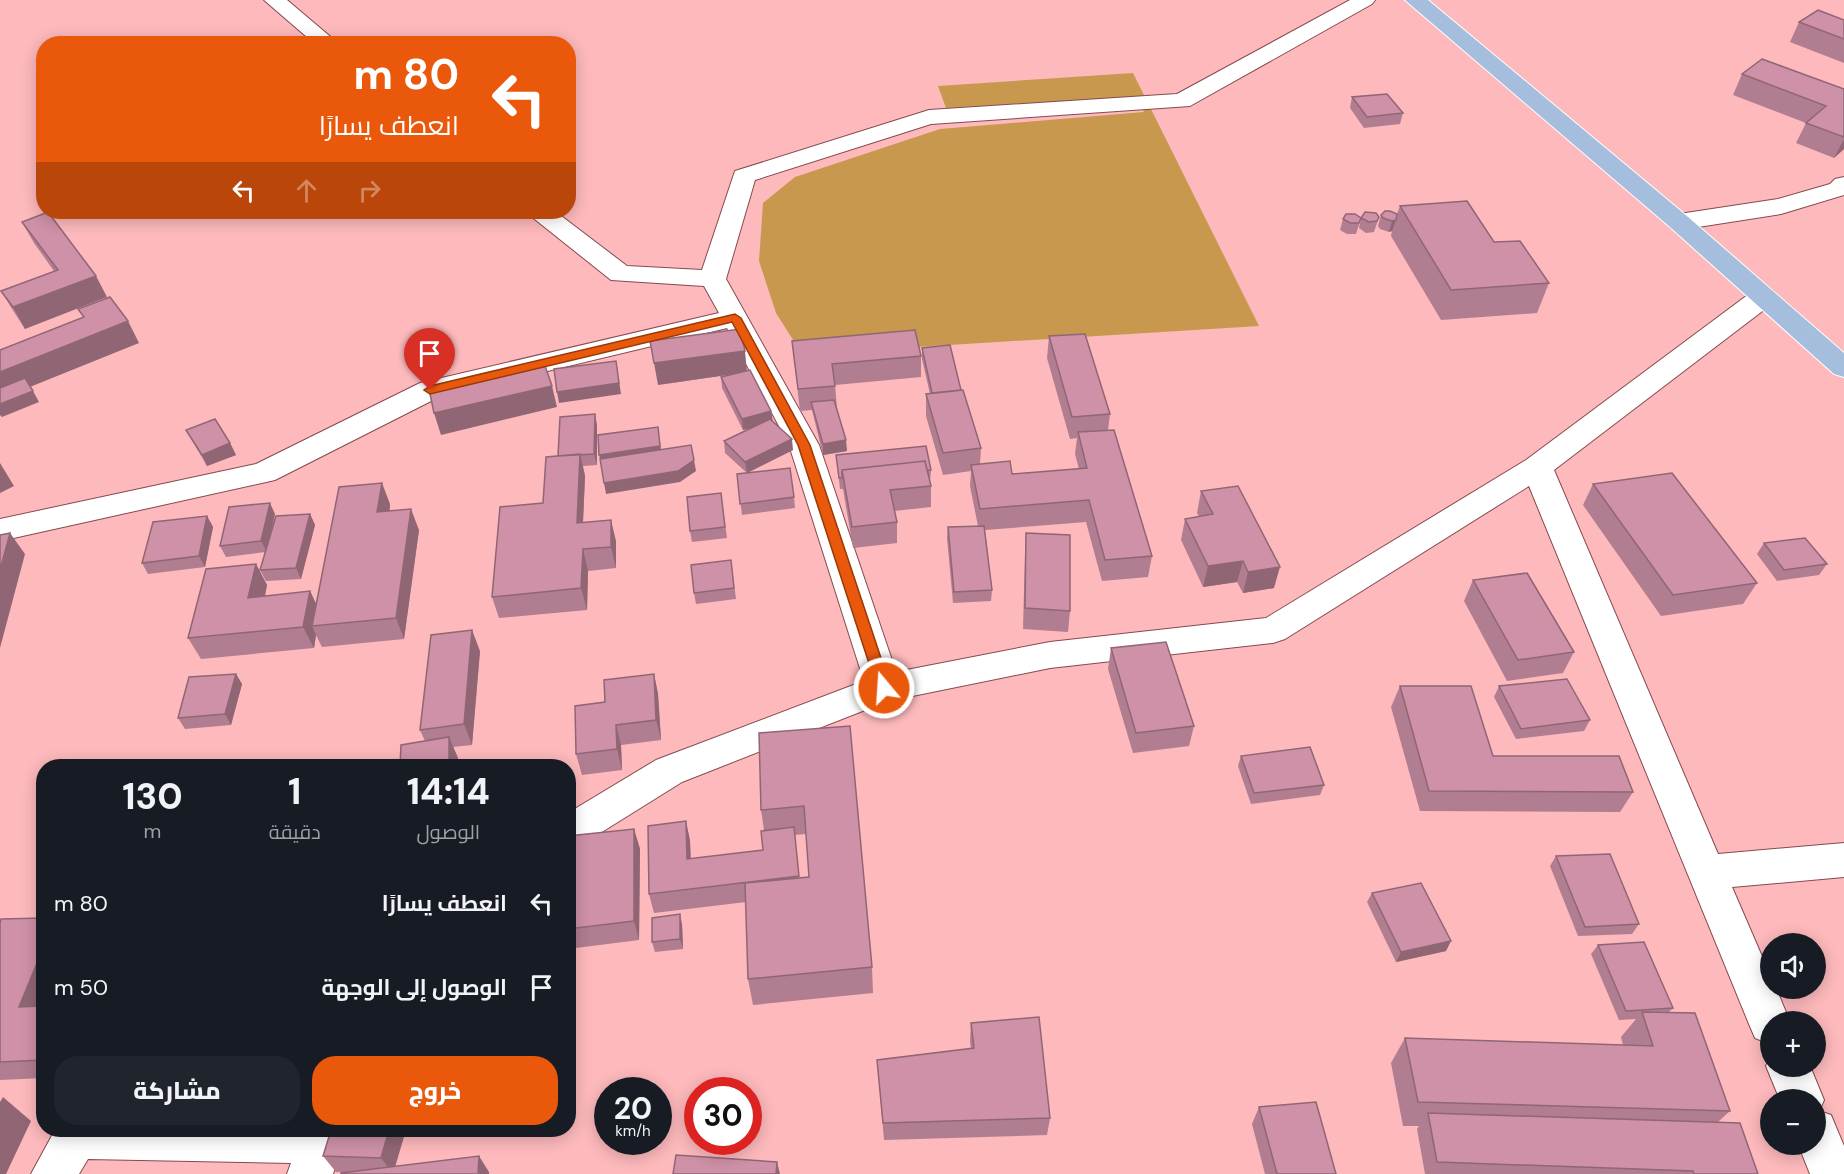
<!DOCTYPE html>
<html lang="ar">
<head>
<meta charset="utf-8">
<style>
	:root { --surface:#171b24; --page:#20242c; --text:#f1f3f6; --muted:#9ea1a6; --accent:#ea580c }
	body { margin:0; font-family:"DM Sans",Cairo,sans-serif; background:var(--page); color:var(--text); direction:rtl; height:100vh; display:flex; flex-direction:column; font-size:22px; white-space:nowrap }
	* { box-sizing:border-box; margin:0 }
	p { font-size:20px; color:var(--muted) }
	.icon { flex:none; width:33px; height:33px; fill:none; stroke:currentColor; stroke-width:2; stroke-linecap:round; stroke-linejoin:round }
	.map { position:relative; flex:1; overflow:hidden; direction:ltr }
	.drawer { position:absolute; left:36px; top:759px; width:540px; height:378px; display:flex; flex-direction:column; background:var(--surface); border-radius:24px; box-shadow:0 3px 15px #0003; direction:rtl }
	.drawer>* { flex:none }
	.top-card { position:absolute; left:36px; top:36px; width:540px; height:183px; border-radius:24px; box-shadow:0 3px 15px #0003; direction:rtl; background:#ea580c; color:#fff; overflow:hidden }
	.tools { position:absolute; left:1760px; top:933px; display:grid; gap:12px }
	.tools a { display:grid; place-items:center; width:66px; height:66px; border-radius:50%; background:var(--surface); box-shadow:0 3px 15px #0003; font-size:30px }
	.speed { position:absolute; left:594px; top:1077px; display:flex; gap:12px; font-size:30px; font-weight:700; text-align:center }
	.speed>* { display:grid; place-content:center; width:78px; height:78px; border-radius:50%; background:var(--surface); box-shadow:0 3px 15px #0003; line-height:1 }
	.speed small { font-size:15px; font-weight:400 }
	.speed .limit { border:9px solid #d22; background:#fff; color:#111 }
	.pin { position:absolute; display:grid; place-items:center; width:51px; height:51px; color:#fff; margin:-62px -26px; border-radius:50% 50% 50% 0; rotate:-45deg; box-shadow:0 0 6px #0007 }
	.pin .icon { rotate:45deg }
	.me { position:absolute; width:66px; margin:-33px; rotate:342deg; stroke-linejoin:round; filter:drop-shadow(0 0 4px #0008) }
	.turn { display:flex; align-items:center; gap:21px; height:126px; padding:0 18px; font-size:27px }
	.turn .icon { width:78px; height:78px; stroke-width:2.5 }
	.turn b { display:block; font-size:42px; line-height:51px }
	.lanes { display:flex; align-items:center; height:57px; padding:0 18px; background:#0003; justify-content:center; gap:30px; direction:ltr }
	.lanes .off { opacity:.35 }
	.eta { display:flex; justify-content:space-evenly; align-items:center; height:102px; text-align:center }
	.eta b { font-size:36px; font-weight:800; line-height:42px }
	.action { display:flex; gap:12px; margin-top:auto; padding:12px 18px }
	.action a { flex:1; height:69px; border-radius:24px; background:var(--accent); color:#fff; font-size:24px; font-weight:800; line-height:69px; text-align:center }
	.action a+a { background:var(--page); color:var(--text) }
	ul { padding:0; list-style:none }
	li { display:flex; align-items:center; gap:18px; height:84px; padding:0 18px }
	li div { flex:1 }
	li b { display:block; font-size:22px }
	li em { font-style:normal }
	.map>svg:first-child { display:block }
	.green { fill:#c8984e }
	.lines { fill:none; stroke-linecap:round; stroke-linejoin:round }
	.minor-casing { stroke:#854a4e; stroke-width:2 }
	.major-casing { stroke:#fff; stroke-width:2 }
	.minor { fill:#fff; fill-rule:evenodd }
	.major { fill:#a6bedd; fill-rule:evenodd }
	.wall { fill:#b17d90; fill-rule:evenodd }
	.shaded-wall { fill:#906675 }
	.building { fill:#ce91a7; stroke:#906675; stroke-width:1.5 }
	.route { fill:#ea580c; stroke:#983908; stroke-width:1.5 }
</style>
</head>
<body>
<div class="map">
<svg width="1844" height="1174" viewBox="0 0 1844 1174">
	<rect width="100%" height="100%" fill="#fdb9bc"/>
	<!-- green -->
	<path class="green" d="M 1133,73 L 1259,326 L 802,354 L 776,313 L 759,261 L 763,203 L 795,177 L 940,129 L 1144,112 L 1136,97 L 946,108 L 938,86 Z"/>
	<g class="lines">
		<defs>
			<path id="minor" d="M 264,0 L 287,0 L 339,44 L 315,44 Z
				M 1350,0 L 1375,0 L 1372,4 L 1190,106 L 931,124 L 755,180 L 726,279 L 819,445 L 896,672 L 1050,642 L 1266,618 L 1526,460 L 1753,291 L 1763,289 L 1773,291 L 1776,297 L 1773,303 L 1554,470 L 1718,854 L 1844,843 L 1844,877 L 1732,887 L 1770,975 L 1770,988 L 1776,988 L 1790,1022 L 1770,1022 L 1770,1044 L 1755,1038 L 1749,1024 L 1529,486 L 1285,639 L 1273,643 L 1050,668 L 888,701 L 682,782 L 581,845 L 568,849 L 568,813 L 656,760 L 864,681 L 789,445 L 727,328 L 439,397 L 275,480 L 0,541 L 0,519 L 256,464 L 420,383 L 719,313 L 704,286 L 611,280 L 532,217 L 529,212 L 556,212 L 627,266 L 702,270 L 735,171 L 929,110 L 1177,94 Z
				M 1844,177 L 1844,195 L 1781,214 L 1679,230 L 1670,227 L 1666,222 L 1670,217 L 1679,214 L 1778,199 L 1830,184 L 1835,179 Z
				M 1770,1058 L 1770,1066 L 1810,1066 L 1824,1100 L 1819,1111 L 1831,1115 L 1844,1146 L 1844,1174 L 1810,1174 L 1798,1144 L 1815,1144 L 1815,1100 L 1780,1100 L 1766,1066 Z
				M 55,1130 L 347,1130 L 333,1174 L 287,1174 L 291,1163 L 88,1159 L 79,1174 L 31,1174 Z"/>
			<path id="major" d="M 1405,0 L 1428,0 L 1688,217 L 1844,353 L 1844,377 L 1834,374 L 1670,227 Z"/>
		</defs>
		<!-- minor casing -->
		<use href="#minor" class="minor-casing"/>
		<!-- major casing -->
		<use href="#major" class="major-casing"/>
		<!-- minor -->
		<use href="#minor" class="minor"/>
		<!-- major -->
		<use href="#major" class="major"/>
	</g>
	<!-- wall -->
	<path class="wall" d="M 1844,20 L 1844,63 L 1790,42 L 1799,22 Z
		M 1742,74 L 1844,89 L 1844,149 L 1834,158 L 1796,143 L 1806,123 L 1733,95 Z
		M 1352,97 L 1403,113 L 1400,124 L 1364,128 L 1350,108 Z
		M 1400,206 L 1494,242 L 1549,283 L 1537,313 L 1441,320 L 1391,236 L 1392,231 L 1389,232 L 1380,229 L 1378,226 L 1381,215 L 1397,214 Z
		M 1379,217 L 1374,232 L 1366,233 L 1359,228 L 1361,218 Z
		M 1361,218 L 1356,234 L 1347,234 L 1340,230 L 1343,219 Z
		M 22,222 L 96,276 L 25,329 L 14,312 L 1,291 L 54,271 L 34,243 Z
		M 1049,336 L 1110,414 L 1108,430 L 1152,556 L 1148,577 L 1102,581 L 1086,522 L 985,530 L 992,590 L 991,601 L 953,603 L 947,538 L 948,527 L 978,526 L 970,486 L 971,471 L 943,475 L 926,416 L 926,394 L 930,394 L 922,359 L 922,348 L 961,390 L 981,448 L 980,464 L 1012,474 L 1079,469 L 1075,454 L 1077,438 L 1070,439 L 1047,358 Z
		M 792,341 L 921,356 L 921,377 L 835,385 L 837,408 L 847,451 L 823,455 L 812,410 L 800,411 Z
		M 747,370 L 771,411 L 772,421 L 793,450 L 747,473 L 725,453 L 724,441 L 750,428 L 743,430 L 722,388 L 721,377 L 727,375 L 658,385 Z
		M 597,425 L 597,465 L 583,466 L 585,476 L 583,522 L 616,541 L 616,568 L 588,571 L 587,610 L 499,618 L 492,597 L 543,503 L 558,456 Z
		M 186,430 L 230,443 L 236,455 L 207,466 Z
		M 836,455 L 931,470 L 930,481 L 929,481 L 931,486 L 931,507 L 894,511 L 897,522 L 897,543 L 853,548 L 843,489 L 840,489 Z
		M 737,474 L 794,497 L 795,508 L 742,515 Z
		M 1593,484 L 1757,583 L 1743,604 L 1661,616 L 1583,505 Z
		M 1201,491 L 1274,588 L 1243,593 L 1237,582 L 1203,587 L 1181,540 L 1185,519 L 1199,516 L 1197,513 Z
		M 721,493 L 727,538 L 692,542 L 690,531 Z
		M 390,504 L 390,511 L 419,530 L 404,639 L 322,647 L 316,635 L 314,648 L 201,659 L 188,638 L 256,564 L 267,585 L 265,596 L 310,591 L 316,604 Z
		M 275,514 L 271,531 L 310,514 L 315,525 L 301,579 L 266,581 L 260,570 L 265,552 L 226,557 L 220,546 Z
		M 207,516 L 213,527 L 205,567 L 148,574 L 142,563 Z
		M 1026,533 L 1070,611 L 1068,632 L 1023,629 L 1025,554 Z
		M 1764,543 L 1827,564 L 1819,575 L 1777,581 L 1757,554 Z
		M 731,560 L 736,599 L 696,604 L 694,593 Z
		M 1473,580 L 1574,652 L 1563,673 L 1507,681 L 1464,601 Z
		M 1111,648 L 1194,726 L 1189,746 L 1133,753 L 1108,669 Z
		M 480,651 L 472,745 L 453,747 L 458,758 L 425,741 L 420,730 Z
		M 236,674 L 242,684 L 231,725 L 185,729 L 178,718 Z
		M 654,674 L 658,694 L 661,740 L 621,745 L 622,770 L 582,775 L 576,754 L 605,702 Z
		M 1400,686 L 1493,756 L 1633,792 L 1620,812 L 1420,811 L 1391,707 Z
		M 1499,686 L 1590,720 L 1584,731 L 1516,739 L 1494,697 Z
		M 850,726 L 872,967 L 873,993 L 753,1005 L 748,979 L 746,902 L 654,913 L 649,894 L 686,821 L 690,841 L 691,859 L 763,850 L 764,830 L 761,810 ZM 806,834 L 809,877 L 799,878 L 795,835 Z
		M 1241,756 L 1324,785 L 1320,795 L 1251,804 L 1238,766 Z
		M 634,829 L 640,849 L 639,940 L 568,949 L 568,836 Z
		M 1556,856 L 1639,924 L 1632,934 L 1578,936 L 1550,866 Z
		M 1372,893 L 1446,951 L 1396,962 L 1367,902 Z
		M 44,918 L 44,1078 L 0,1080 L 0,923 Z
		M 682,924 L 683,949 L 655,952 L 652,942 Z
		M 1598,945 L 1673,1008 L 1669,1012 L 1730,1111 L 1718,1122 L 1758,1174 L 1425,1174 L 1417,1129 L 1419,1126 L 1403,1126 L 1391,1063 L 1405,1038 L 1623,1045 L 1621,1037 L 1636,1019 L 1619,1020 L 1591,954 Z
		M 971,1023 L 1050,1118 L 1047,1135 L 884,1140 L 877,1060 L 971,1049 L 970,1041 Z
		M 1259,1107 L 1336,1174 L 1265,1174 L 1252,1124 Z
		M 331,1130 L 396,1166 L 489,1172 L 489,1174 L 341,1174 L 345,1172 L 336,1172 L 323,1156 Z"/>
	<!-- shaded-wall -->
	<path class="shaded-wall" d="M 1844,139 L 1844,149 L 1834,158 Z
		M 1396,220 L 1392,231 L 1389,232 L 1392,221 Z
		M 96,276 L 107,297 L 25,329 L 13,307 Z
		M 128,321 L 139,343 L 0,399 L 0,372 Z
		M 745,351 L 747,372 L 658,385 L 654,363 Z
		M 616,361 L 621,394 L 559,403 L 557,392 Z
		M 552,386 L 557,407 L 441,435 L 434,413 Z
		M 33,391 L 39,402 L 2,417 L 0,415 L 0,404 Z
		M 771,411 L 773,422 L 743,430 L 742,419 Z
		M 595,414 L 597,425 L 597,465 L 594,454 Z
		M 658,427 L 662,457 L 602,466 L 599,455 Z
		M 792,439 L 793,450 L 747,473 L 745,462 Z
		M 846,440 L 847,451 L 823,455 L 823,444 Z
		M 230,443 L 236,455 L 207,466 L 202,455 Z
		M 580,454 L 585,476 L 582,544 L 577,523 Z
		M 694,460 L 696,471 L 680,482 L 606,494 L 604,483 Z
		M 0,463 L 14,486 L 0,493 Z
		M 382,483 L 390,504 L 386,533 L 377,512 Z
		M 270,503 L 275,514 L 267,552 L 261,541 Z
		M 411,509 L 419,530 L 404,639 L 396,618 Z
		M 310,514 L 315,525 L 301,579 L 296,568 Z
		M 207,516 L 213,527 L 205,567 L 199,556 Z
		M 611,520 L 616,541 L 616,568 L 611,547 Z
		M 10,533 L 25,554 L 0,648 L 0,570 Z
		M 583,549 L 588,571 L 587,610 L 581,588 Z
		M 1243,561 L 1237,582 L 1203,587 L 1208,566 Z
		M 256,564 L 267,585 L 260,619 L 248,598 Z
		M 1280,567 L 1274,588 L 1243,593 L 1248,572 Z
		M 310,591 L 320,612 L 312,626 L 316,635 L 314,648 L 303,627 Z
		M 472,630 L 480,651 L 472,745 L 464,724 Z
		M 236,674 L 242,684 L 231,725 L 225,714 Z
		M 654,674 L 658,694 L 661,740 L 656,720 Z
		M 616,725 L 621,745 L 622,770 L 617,749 Z
		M 449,737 L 458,758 L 458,766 L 449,766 Z
		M 686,821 L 690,841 L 691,879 L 687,859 Z
		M 634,829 L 640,849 L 639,940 L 634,921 Z
		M 680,914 L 682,924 L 683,949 L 680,939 Z
		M 1451,941 L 1446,951 L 1396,962 L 1401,952 Z
		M 44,946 L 44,1011 L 19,1007 Z
		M 3,1097 L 31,1121 L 6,1174 L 0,1174 L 0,1102 Z
		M 389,1130 L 406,1130 L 393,1174 L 381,1158 Z
		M 479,1156 L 489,1172 L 489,1174 L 478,1174 Z
		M 777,1162 L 780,1174 L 776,1174 Z"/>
	<!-- building -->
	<path class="building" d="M 1818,10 L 1844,20 L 1844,39 L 1799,22 Z
		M 1762,59 L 1844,89 L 1844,137 L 1806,123 L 1826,106 L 1742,74 Z
		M 1387,94 L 1403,113 L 1367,117 L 1352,97 Z
		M 1467,201 L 1494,242 L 1520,241 L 1549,283 L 1451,290 L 1400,206 Z
		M 1385,211 L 1390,211 L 1397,214 L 1396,220 L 1392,221 L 1383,218 L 1381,215 Z
		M 48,212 L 96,276 L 13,307 L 1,291 L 58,270 L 22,222 Z
		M 1365,212 L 1376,213 L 1379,217 L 1377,221 L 1369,222 L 1361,218 Z
		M 1346,214 L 1355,214 L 1361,218 L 1359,223 L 1350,223 L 1343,219 Z
		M 110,297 L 128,321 L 0,372 L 0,350 L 84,317 L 78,309 Z
		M 740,329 L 745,351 L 654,363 L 650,341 Z
		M 915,330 L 921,356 L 832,364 L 835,386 L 798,389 L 792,341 Z
		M 1085,334 L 1110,414 L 1072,417 L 1049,336 Z
		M 950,345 L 961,390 L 932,393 L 922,348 Z
		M 616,361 L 619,383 L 557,392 L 554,369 Z
		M 544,363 L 552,386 L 434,413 L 429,389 Z
		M 750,370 L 771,411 L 742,419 L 721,377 Z
		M 25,378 L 33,391 L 0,404 L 0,388 Z
		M 963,390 L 981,448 L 943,453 L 926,394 Z
		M 834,400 L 846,440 L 823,444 L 811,402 Z
		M 595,414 L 594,454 L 558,456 L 560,417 Z
		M 215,419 L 230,443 L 202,455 L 186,430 Z
		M 770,419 L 792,439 L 745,462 L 724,441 Z
		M 658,427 L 660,446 L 599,455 L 598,435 Z
		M 1114,430 L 1152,556 L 1105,560 L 1089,500 L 980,509 L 971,465 L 1010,461 L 1012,474 L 1087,468 L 1078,432 Z
		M 691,445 L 694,460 L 678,471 L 604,483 L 600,459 Z
		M 926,446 L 931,470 L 927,470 L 925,461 L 842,470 L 842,478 L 839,478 L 836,455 Z
		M 580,454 L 577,523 L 611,520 L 611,547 L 583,549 L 581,588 L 492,597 L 500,507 L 543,503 L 546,457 Z
		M 925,461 L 931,486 L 890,490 L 897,522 L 852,527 L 842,470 Z
		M 790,468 L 794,497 L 740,504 L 737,474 Z
		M 1672,473 L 1757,583 L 1673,595 L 1593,484 Z
		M 382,483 L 377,512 L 411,509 L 396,618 L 312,626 L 339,487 Z
		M 1238,486 L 1280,567 L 1248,572 L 1243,561 L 1208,566 L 1185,519 L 1213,514 L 1201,491 Z
		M 721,493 L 725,527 L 690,531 L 687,497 Z
		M 270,503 L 261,541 L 220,546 L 229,507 Z
		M 310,514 L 296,568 L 260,570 L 276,516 Z
		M 207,516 L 199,556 L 142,563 L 153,522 Z
		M 984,526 L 992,590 L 954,592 L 948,527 Z
		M 10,533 L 0,570 L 0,535 Z
		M 1026,533 L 1070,535 L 1070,611 L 1025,608 Z
		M 1805,538 L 1827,564 L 1784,570 L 1764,543 Z
		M 731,560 L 734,588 L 694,593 L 691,565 Z
		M 256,564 L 248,598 L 310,591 L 303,627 L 188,638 L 206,569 Z
		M 1527,573 L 1574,652 L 1518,660 L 1473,580 Z
		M 472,630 L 464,724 L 420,730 L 431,635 Z
		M 1166,642 L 1194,726 L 1136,733 L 1111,648 Z
		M 236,674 L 225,714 L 178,718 L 189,677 Z
		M 654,674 L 656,720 L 616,725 L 617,749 L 576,754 L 575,706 L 605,702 L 604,680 Z
		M 1567,679 L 1590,720 L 1521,729 L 1499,686 Z
		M 1400,686 L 1471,686 L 1493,756 L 1619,756 L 1633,792 L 1429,791 Z
		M 850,726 L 872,967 L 748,979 L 745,883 L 809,877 L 804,806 L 761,810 L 759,733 Z
		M 449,737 L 449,766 L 400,766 L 401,745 Z
		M 1310,747 L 1324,785 L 1254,793 L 1241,756 Z
		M 686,821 L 687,859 L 763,850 L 761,831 L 794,827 L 799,876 L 649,894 L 648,826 Z
		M 634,829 L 634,921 L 568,929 L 568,836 Z
		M 1610,854 L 1639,924 L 1585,927 L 1556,856 Z
		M 1421,883 L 1451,941 L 1401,952 L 1372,893 Z
		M 680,914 L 680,939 L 652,942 L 652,918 Z
		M 44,918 L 44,946 L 19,1007 L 44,1006 L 44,1060 L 0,1062 L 0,923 L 1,919 Z
		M 1644,942 L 1673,1008 L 1626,1011 L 1598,945 Z
		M 1642,1012 L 1695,1013 L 1730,1111 L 1418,1102 L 1405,1038 L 1653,1046 Z
		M 1039,1017 L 1050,1118 L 883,1123 L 877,1060 L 974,1048 L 971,1023 Z
		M 1316,1102 L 1336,1174 L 1277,1174 L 1259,1107 Z
		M 1428,1113 L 1740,1123 L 1758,1174 L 1694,1174 L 1693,1171 L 1437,1162 Z
		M 331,1130 L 389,1130 L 381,1158 L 323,1156 Z
		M 676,1155 L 777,1162 L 776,1174 L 673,1174 Z
		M 479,1156 L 478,1174 L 341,1174 L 341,1173 Z"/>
	<!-- route -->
	<path class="route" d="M 735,314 L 741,318 L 810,445 L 891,688 L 889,693 L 879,693 L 877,688 L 798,445 L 732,322 L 430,394 L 424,390 L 430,386 Z"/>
</svg>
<div class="tools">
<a><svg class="icon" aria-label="sound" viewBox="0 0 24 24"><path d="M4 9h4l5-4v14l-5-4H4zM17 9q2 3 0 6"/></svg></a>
<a>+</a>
<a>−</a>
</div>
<div class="speed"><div>20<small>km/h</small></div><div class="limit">30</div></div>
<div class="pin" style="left:430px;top:390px;background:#d93025"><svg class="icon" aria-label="arrive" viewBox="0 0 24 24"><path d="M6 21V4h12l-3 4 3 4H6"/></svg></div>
<svg class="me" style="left:884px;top:688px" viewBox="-20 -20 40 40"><circle r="17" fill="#ea580c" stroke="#fff" stroke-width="3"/><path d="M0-11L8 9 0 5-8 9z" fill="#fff"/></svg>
<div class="top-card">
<div class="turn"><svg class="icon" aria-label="left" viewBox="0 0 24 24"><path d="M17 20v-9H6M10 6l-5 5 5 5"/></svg><div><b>80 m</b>انعطف يسارًا</div></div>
<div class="lanes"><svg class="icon" aria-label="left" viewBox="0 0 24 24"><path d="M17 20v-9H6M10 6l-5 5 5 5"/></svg><svg class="icon off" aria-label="ahead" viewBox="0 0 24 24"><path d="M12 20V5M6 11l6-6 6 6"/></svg><svg class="icon off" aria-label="right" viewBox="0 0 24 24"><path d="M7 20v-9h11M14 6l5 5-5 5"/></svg></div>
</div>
<section class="drawer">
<div class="eta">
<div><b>14:14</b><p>الوصول</p></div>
<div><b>1</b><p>دقيقة</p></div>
<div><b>130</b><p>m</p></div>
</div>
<ul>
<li><svg class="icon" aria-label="left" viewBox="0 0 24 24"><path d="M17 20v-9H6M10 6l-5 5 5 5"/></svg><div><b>انعطف يسارًا</b></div><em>80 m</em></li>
<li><svg class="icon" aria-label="arrive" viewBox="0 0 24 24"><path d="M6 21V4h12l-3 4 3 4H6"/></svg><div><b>الوصول إلى الوجهة</b></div><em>50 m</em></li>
</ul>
<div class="action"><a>خروج</a><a>مشاركة</a></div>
</section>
</div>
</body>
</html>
